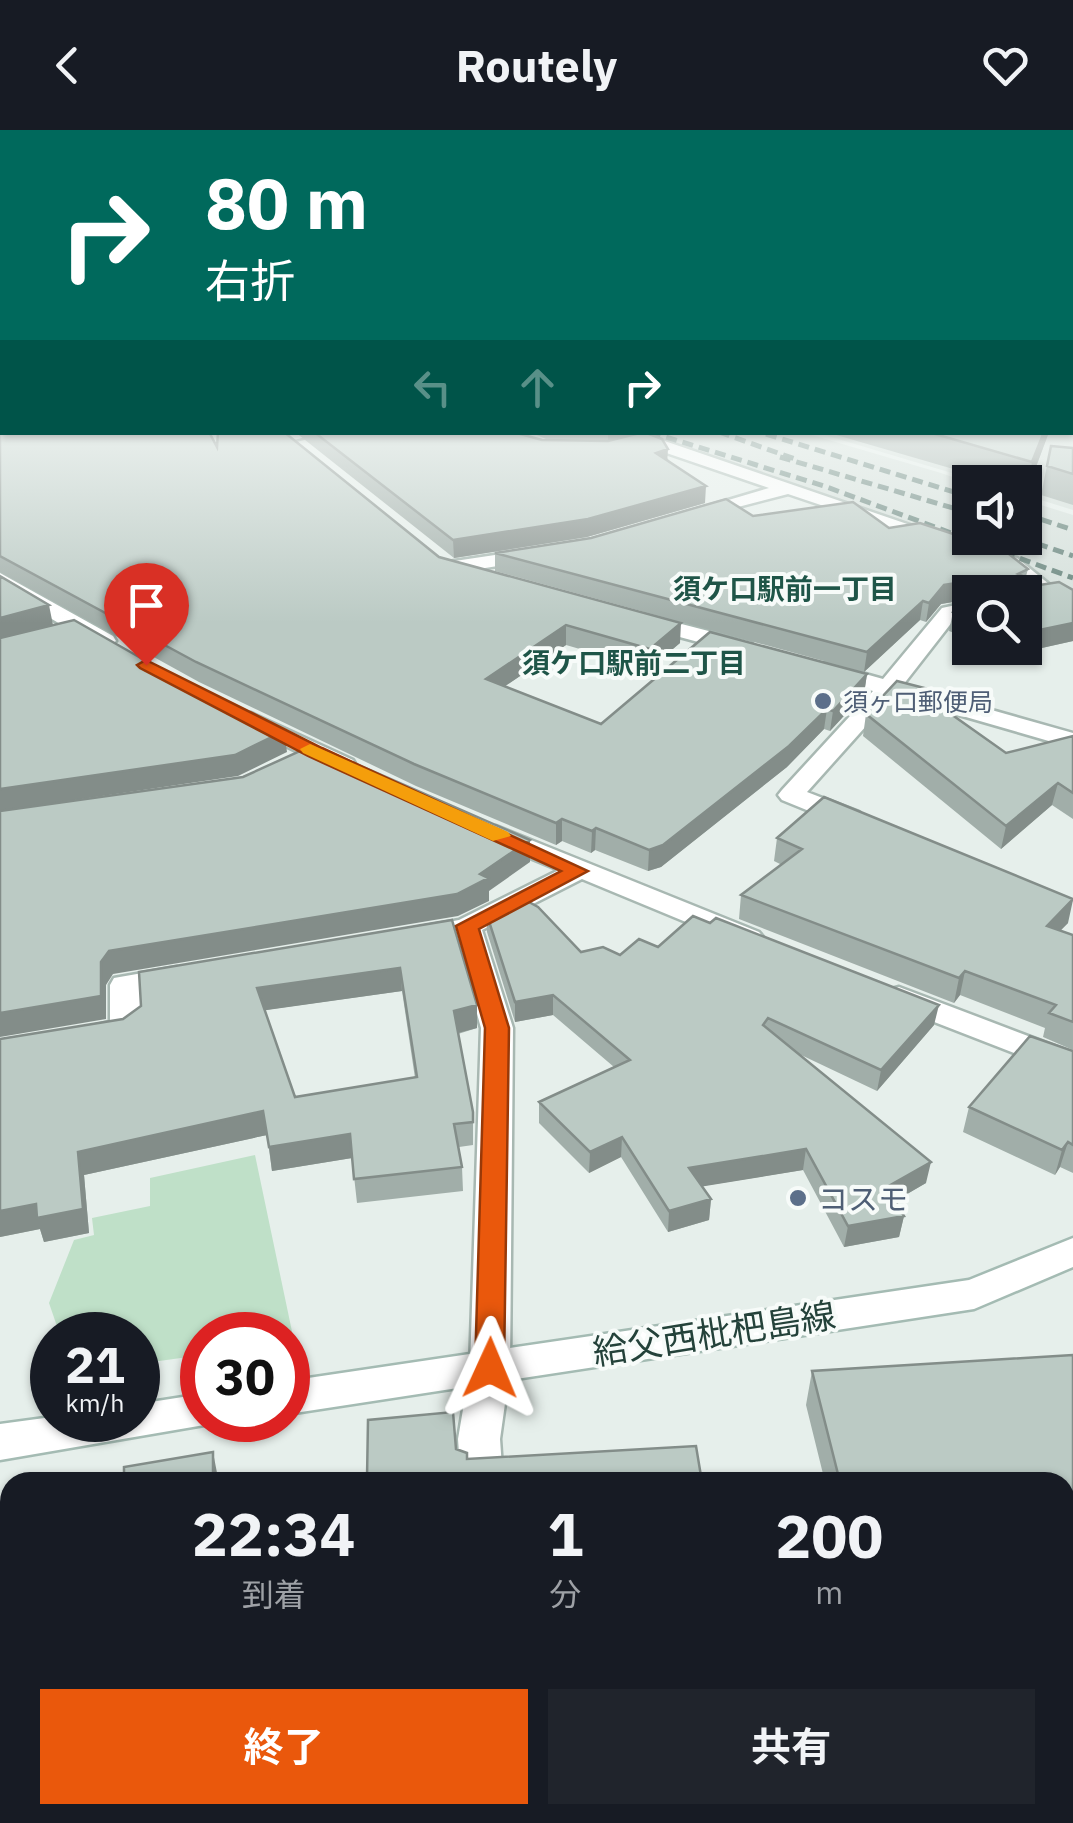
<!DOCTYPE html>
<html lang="ja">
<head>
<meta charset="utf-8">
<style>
	:root { --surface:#171b24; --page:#20242c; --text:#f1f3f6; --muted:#9ea1a6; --accent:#ea580c }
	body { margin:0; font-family:"IBM Plex Sans","Noto Sans JP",sans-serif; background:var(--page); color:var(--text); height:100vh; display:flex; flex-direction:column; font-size:38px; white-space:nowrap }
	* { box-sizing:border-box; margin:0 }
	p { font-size:32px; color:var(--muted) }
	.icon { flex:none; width:55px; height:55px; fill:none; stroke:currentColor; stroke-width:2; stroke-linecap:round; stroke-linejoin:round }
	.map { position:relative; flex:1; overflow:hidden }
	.drawer { position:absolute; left:0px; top:1342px; width:1075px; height:352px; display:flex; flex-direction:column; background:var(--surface); border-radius:30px 30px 0 0; box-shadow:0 2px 8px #0004 }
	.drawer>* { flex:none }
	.banner { position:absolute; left:0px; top:0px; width:1075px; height:305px; box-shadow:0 2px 8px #0004; background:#00695c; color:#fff; overflow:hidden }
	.controls { position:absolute; left:952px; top:335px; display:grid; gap:20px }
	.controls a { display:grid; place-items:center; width:90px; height:90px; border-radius:0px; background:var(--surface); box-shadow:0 2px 8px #0004; font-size:50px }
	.speed { position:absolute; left:30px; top:1182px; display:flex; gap:20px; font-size:50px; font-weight:700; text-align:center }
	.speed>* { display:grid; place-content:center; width:130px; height:130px; border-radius:50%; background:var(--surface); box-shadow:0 2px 8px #0004; line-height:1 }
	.speed small { font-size:25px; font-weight:400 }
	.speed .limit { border:15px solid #d22; background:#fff; color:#111 }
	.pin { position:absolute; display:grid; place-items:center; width:85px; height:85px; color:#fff; margin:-102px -42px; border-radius:50% 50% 50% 0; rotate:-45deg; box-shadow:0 0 10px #0007 }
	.pin .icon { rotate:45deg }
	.me { position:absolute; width:110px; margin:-55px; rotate:1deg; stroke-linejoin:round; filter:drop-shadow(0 0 8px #0008) }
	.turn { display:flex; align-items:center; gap:35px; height:210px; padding:0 40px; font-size:45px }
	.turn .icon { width:130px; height:130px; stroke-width:2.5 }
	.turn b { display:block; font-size:70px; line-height:85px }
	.lanes { display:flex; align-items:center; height:95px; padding:0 40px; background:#0003; justify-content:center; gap:50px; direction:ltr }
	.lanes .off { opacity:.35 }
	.eta { display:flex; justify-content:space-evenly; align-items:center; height:170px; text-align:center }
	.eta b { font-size:60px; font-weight:700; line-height:70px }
	.primary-button { display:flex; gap:20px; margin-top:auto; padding:20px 40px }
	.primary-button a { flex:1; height:115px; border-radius:0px; background:var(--accent); color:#fff; font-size:40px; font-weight:700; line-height:115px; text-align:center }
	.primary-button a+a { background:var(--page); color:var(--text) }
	header { display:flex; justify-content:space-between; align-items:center; height:130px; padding:0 40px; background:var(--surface); font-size:45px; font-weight:700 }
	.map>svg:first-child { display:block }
	.built { fill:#d4dfda }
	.green { fill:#bfe0c8 }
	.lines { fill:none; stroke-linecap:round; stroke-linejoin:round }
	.minor-casing { stroke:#a8b8b2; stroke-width:5 }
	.secondary-casing { stroke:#a4bbb3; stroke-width:5 }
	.minor { fill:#fff; fill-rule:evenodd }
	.secondary { fill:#fff; fill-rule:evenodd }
	.rail { stroke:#5f7d75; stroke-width:5; stroke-dasharray:11 6; stroke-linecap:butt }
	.wall { fill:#a1aea9; fill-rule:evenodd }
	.shaded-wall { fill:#838d89 }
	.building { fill:#bbcac4; stroke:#838d89; stroke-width:2.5; fill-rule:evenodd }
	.route { fill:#ea580c; stroke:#983908; stroke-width:2.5 }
	.slow { fill:#f59e0b }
	.service-dot { fill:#5c6f8a; stroke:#f7fbf9; stroke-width:4 }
	.labels { text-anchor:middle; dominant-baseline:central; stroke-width:8; stroke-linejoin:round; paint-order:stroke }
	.far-service-label { font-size:25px; fill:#4e5e75; stroke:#f7fbf9; text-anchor:start }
	.far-neighbourhood-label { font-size:28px; font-weight:bold; fill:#1f5548; stroke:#f7fbf9 }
	.service-label { font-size:30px; fill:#4e5e75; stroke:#f7fbf9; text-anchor:start }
	.near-street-label { font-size:35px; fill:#24423a; stroke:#f7fbf9 }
</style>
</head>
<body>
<header><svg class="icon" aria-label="back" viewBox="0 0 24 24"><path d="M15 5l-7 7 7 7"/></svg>Routely<svg class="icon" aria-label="heart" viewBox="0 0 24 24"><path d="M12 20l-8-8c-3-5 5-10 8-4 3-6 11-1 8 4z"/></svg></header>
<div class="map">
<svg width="1073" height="1693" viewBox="0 0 1073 1693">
	<rect width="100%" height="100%" fill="#e6efeb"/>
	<!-- built -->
	<path class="built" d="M 1073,256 L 1073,380 L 1025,365 L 1025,352 L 982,352 L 818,303 L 1072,302 Z
		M 635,303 L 805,303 L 941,343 L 970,353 L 970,408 L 1025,408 L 1025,370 L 1073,385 L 1073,472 L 1014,429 Z"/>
	<!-- green -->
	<path class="green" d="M 255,1025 L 294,1211 L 288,1212 L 288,1205 L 202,1205 L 202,1225 L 138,1234 L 138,1205 L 60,1205 L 49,1173 L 74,1110 L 94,1105 L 92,1088 L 150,1076 L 150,1048 Z"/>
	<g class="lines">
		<defs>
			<path id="minor" d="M 324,302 L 283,313 L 275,308 L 285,302 Z
				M 638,306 L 650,306 L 951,409 L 934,413 L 788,364 L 688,390 L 688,382 L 769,358 L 643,315 L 629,319 L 620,314 Z
				M 534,419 L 541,421 L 541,429 L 448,444 L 438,438 L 448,432 Z
				M 994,421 L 1017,428 L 1060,463 L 1025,473 L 1025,462 L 1018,462 L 1033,460 C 1017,447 998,439 984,427 Z
				M 0,443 L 113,506 L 116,511 L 105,518 L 97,516 L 0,458 Z
				M 970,472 L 970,484 L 956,487 L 903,555 L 1073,603 L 1073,618 L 893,566 L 807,662 L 859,682 L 863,688 L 859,694 L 841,694 L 782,670 L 778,665 L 782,660 L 873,561 L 818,545 L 818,535 L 826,533 L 883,549 L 942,478 Z
				M 643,484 L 751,512 L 754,517 L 743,524 L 635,495 L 632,490 Z
				M 251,583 L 353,630 L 356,635 L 344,642 L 335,640 L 243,595 L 243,585 Z
				M 496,696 L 759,802 L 764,808 L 759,814 L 739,814 L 582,749 L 482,800 L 513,898 L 510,1238 L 500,1309 L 503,1352 L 461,1352 L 458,1309 L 470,1238 L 481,898 L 456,808 L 415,815 L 400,806 L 405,800 L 459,790 L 559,740 L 487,710 L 483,704 Z
				M 177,837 L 192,846 L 188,853 L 140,862 L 142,899 L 137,906 L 99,914 L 88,911 L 83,904 L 88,897 L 110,892 L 110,855 L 114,848 Z
				M 899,857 L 1073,923 L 1073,946 L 888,874 L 884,867 L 888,860 Z
				M 485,1685 L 535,1685 L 535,1693 L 485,1693 Z"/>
			<path id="secondary" d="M 1073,1108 L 1073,1137 L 974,1179 L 288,1284 L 288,1251 L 969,1150 Z
				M 202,1264 L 202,1290 L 216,1293 L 0,1330 L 0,1294 L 52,1287 L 138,1290 L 138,1274 Z"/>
		</defs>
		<!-- minor casing -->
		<use href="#minor" class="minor-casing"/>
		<!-- secondary casing -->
		<use href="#secondary" class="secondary-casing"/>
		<!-- minor -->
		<use href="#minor" class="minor"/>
		<!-- secondary -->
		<use href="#secondary" class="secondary"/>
		<!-- rail -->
		<path class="rail" d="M 650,302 L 824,356 L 1073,448
			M 719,302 L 795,329
			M 766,304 L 970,367
			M 780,327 L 970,383
			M 1025,384 L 1073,400
			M 1021,408 L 1073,426"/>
	</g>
	<!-- wall -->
	<path class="wall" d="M 0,256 L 217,317 L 439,427 L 680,513 L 649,539 L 566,515 L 505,556 L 601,594 L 867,544 L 864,564 L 830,601 L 824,599 L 787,637 L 661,737 L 648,741 L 595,720 L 591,723 L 562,711 L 556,715 L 416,656 L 199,552 L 0,442 Z
		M 295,302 L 513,302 L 542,310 L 608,311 L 625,307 L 608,310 L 546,309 L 530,302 L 649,302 L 646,303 L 705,373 L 587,407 L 454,428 Z
		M 826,302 L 1049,302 L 1027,361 L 1025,360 L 1025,352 L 998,352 Z
		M 1051,316 L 1073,318 L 1073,375 L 1041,365 Z
		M 726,369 L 753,386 L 853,372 L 889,398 L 920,393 L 1005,421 L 1028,439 L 1025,450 L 1026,457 L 1059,452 L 1073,460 L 1073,511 L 1010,525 L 991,518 L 1025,518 L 1025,462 L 970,462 L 970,509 L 949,501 L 953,482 L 962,471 L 965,470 L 941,474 L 926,492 L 920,490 L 864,542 L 495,441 L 495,423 L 591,408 Z
		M 936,561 L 933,578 L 1006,623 L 1073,606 L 1073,689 L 1052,675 L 1001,719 L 863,606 L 866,584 Z
		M 777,708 L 1068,793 L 1060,801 L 1073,805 L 1073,920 L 1043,907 L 1045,898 L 960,865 L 954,873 L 739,789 L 741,765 L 782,735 L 774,731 Z
		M 486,782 L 581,822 L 620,825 L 658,817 L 934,895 L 877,961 L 799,924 L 926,1053 L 895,1071 L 904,1086 L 899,1107 L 844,1117 L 803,1040 L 702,1056 L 711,1069 L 709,1090 L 668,1102 L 621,1027 L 589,1043 L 539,993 L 539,972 L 614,937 L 553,885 L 515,892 L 487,802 Z
		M 452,790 L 477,875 L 477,898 L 458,904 L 473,982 L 473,1015 L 459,1017 L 462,1037 L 463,1061 L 357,1073 L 352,1028 L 272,1041 L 267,1005 L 84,1045 L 89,1103 L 44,1112 L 40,1099 L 0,1107 L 0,909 L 123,889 ZM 402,861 L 415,948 L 295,967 L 265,880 Z
		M 1073,921 L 1073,1043 L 1060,1037 L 1055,1045 L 963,1002 L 969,977 Z
		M 1073,1225 L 1073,1693 L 574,1693 L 677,1685 L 1065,1685 L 1065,1352 L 825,1352 L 806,1275 L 812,1241 Z
		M 316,1685 L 482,1685 L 483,1693 L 316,1693 Z"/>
	<!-- shaded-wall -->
	<path class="shaded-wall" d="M 608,302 L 649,303 L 608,310 Z
		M 1044,302 L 1049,302 L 1027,361 L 1032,332 Z
		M 668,319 L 667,335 L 656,323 Z
		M 706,356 L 705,373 L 587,407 L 454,428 L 453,410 Z
		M 976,450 L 974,462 L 970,462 L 970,469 L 941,474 L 926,492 L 929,473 L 944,455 Z
		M 923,471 L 920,490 L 864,542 L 867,522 Z
		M 49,475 L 53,495 L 0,508 L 0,488 Z
		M 681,493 L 680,513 L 649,539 L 650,519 Z
		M 1073,493 L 1073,511 L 1010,525 L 1012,518 L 1025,518 L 1025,503 Z
		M 566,495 L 566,515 L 486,569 L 486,549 Z
		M 867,544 L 864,564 L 830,601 L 833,581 Z
		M 936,561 L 933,583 L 924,576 Z
		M 827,579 L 824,599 L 787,637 L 661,737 L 648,741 L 649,720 Z
		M 284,601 L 287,622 L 238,646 L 0,681 L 0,659 Z
		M 1058,653 L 1052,675 L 1001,719 L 1006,696 Z
		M 562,689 L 562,711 L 556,715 L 556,693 Z
		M 596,698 L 595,720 L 591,723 L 592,701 Z
		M 530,710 L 530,732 L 489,761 L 489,771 L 458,786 L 113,844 L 106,855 L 106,889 L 0,907 L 0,883 L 101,832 L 109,821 L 480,744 Z
		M 1073,770 L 1068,793 L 1041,820 L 1047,796 Z
		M 400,838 L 402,861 L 260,881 L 257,858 Z
		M 965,841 L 960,865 L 954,873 L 959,848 Z
		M 553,865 L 553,885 L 515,892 L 515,872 Z
		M 477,875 L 477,898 L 454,904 L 454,881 Z
		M 939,875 L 934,895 L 877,961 L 881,940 Z
		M 263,981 L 267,1005 L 84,1045 L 89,1103 L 44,1112 L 40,1099 L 0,1107 L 0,1081 L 36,1074 L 78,1022 Z
		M 350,1004 L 352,1028 L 272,1041 L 269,1017 Z
		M 622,1007 L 621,1027 L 589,1043 L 590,1022 Z
		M 1068,1012 L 1060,1037 L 1055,1045 L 1062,1020 Z
		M 806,1019 L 803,1040 L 687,1059 L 689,1038 Z
		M 931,1032 L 926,1053 L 883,1078 L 887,1057 Z
		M 711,1069 L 709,1090 L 668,1102 L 669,1081 Z
		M 904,1086 L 899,1107 L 844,1117 L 848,1096 Z
		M 213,1322 L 218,1348 L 218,1352 L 213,1352 Z
		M 40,1685 L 49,1685 L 49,1693 L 37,1693 Z"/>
	<!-- building -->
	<path class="building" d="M 2,266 L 2,302 L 209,302 L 217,317 L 218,302 L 284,302 L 439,427 L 681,493 L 650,519 L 566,495 L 486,549 L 601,594 L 710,502 L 867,544 L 833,581 L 827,579 L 789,616 L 663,715 L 649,720 L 596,698 L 592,701 L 562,689 L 556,693 L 414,634 L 196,532 L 0,426 L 0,268 Z
		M 314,302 L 513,302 L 542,310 L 608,311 L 644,302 L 662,309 L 668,319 L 656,323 L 706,356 L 588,389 L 453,410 Z
		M 928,302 L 1044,302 L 1032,332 Z
		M 1051,316 L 1073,318 L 1073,344 L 1047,336 Z
		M 726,369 L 753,386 L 853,372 L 889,398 L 920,393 L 1005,421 L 1028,439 L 1018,444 L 1025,447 L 1026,457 L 1059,452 L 1073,460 L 1073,493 L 1025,503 L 1025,462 L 976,462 L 976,450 L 944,455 L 929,473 L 923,471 L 867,522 L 495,423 L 591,408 Z
		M 0,446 L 49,475 L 0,488 Z
		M 970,469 L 970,489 L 953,482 L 962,471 Z
		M 74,490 L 176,548 L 284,601 L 235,625 L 0,659 L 0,508 Z
		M 897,551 L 936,561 L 924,576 L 948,582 L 1006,623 L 1073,606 L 1073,663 L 1058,653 L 1006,696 L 866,584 Z
		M 313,615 L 530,710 L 480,744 L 488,748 L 457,764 L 109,821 L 101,832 L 101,866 L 0,883 L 0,681 L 243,647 Z
		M 824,667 L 1073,769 L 1047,796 L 1073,805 L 1073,892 L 1049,883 L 1056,875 L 965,841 L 959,848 L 741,765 L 802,719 L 777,708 Z
		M 518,766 L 538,777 L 581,822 L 603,817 L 620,825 L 639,809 L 658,817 L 693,786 L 710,793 L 716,788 L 939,875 L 881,940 L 768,888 L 763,895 L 931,1032 L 887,1057 L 904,1086 L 848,1096 L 806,1019 L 689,1038 L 711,1069 L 669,1081 L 622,1007 L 590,1022 L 539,972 L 630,930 L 553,865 L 515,872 L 486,782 Z
		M 452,790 L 477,875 L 454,881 L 473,982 L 473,992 L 454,994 L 462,1037 L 354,1049 L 350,1004 L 269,1017 L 263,981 L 78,1022 L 83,1079 L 37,1088 L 36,1074 L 0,1081 L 0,909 L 123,889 L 141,876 L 139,842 ZM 400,838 L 417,947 L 295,967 L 257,858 Z
		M 1030,906 L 1073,921 L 1073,1015 L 1068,1012 L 1062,1020 L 969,977 Z
		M 1073,1225 L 1073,1693 L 574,1693 L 677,1685 L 1065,1685 L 1065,1352 L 840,1352 L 812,1241 Z
		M 453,1282 L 456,1319 L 467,1323 L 467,1329 L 696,1316 L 702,1352 L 320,1352 L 367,1348 L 368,1290 Z
		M 213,1322 L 213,1352 L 124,1352 L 124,1337 Z
		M 10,1421 L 10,1685 L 40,1685 L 40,1692 L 37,1693 L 0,1693 L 0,1423 Z
		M 316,1685 L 403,1685 L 403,1693 L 316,1693 Z"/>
	<!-- sky -->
	<linearGradient id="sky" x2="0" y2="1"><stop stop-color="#84bce0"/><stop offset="0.52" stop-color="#f4f8f6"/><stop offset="1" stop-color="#f4f8f6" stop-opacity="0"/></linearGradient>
	<rect width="1073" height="493" fill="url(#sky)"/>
	<!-- route -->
	<path class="route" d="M 146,530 L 322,618 L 588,741 L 479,799 L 509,898 L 504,1238 L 500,1246 L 490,1250 L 479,1246 L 475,1238 L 485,898 L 456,796 L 561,741 L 308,626 L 140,538 L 137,535 Z"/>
	<!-- slow -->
	<path class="slow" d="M 310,614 L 508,702 L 511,706 L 493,711 L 303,623 L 300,619 Z"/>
	<!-- markers -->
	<g class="service-dot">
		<circle cx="823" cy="571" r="10"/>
		<circle cx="798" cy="1068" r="10"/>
	</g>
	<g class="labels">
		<!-- far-service labels -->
		<g class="far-service-label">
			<text x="843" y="571">須ヶ口郵便局</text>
		</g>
		<!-- far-neighbourhood labels -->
		<g class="far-neighbourhood-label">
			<text x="785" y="458">須ケ口駅前一丁目</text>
			<text x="634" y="532">須ケ口駅前二丁目</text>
		</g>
		<!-- service labels -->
		<g class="service-label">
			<text x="818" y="1068">コスモ</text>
		</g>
		<!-- near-street labels -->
		<g class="near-street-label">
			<text transform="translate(714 1203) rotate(-9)">給父西枇杷島線</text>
		</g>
	</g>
</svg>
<div class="controls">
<a><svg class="icon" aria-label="sound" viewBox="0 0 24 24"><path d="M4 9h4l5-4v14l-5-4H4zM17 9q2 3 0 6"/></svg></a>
<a><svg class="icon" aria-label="search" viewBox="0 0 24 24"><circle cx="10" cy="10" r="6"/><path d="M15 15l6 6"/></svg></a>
</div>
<div class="speed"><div>21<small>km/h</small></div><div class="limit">30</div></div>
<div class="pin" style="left:146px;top:535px;background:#d93025"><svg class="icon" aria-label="arrive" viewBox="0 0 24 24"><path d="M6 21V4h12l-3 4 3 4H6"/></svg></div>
<svg class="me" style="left:490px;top:1238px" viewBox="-20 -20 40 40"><path d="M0-17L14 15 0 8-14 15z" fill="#ea580c" stroke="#fff" stroke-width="4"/></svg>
<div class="banner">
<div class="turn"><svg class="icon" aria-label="right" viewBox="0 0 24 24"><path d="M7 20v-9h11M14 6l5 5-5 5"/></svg><div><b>80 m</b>右折</div></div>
<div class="lanes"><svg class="icon off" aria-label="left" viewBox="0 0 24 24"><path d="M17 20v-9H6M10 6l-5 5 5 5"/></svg><svg class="icon off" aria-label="ahead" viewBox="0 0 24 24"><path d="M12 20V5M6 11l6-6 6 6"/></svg><svg class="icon" aria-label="right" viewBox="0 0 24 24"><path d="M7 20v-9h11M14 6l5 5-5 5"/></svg></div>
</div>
<section class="drawer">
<div class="eta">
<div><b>22:34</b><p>到着</p></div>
<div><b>1</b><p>分</p></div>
<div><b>200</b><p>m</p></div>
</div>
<div class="primary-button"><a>終了</a><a>共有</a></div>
</section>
</div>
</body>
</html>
